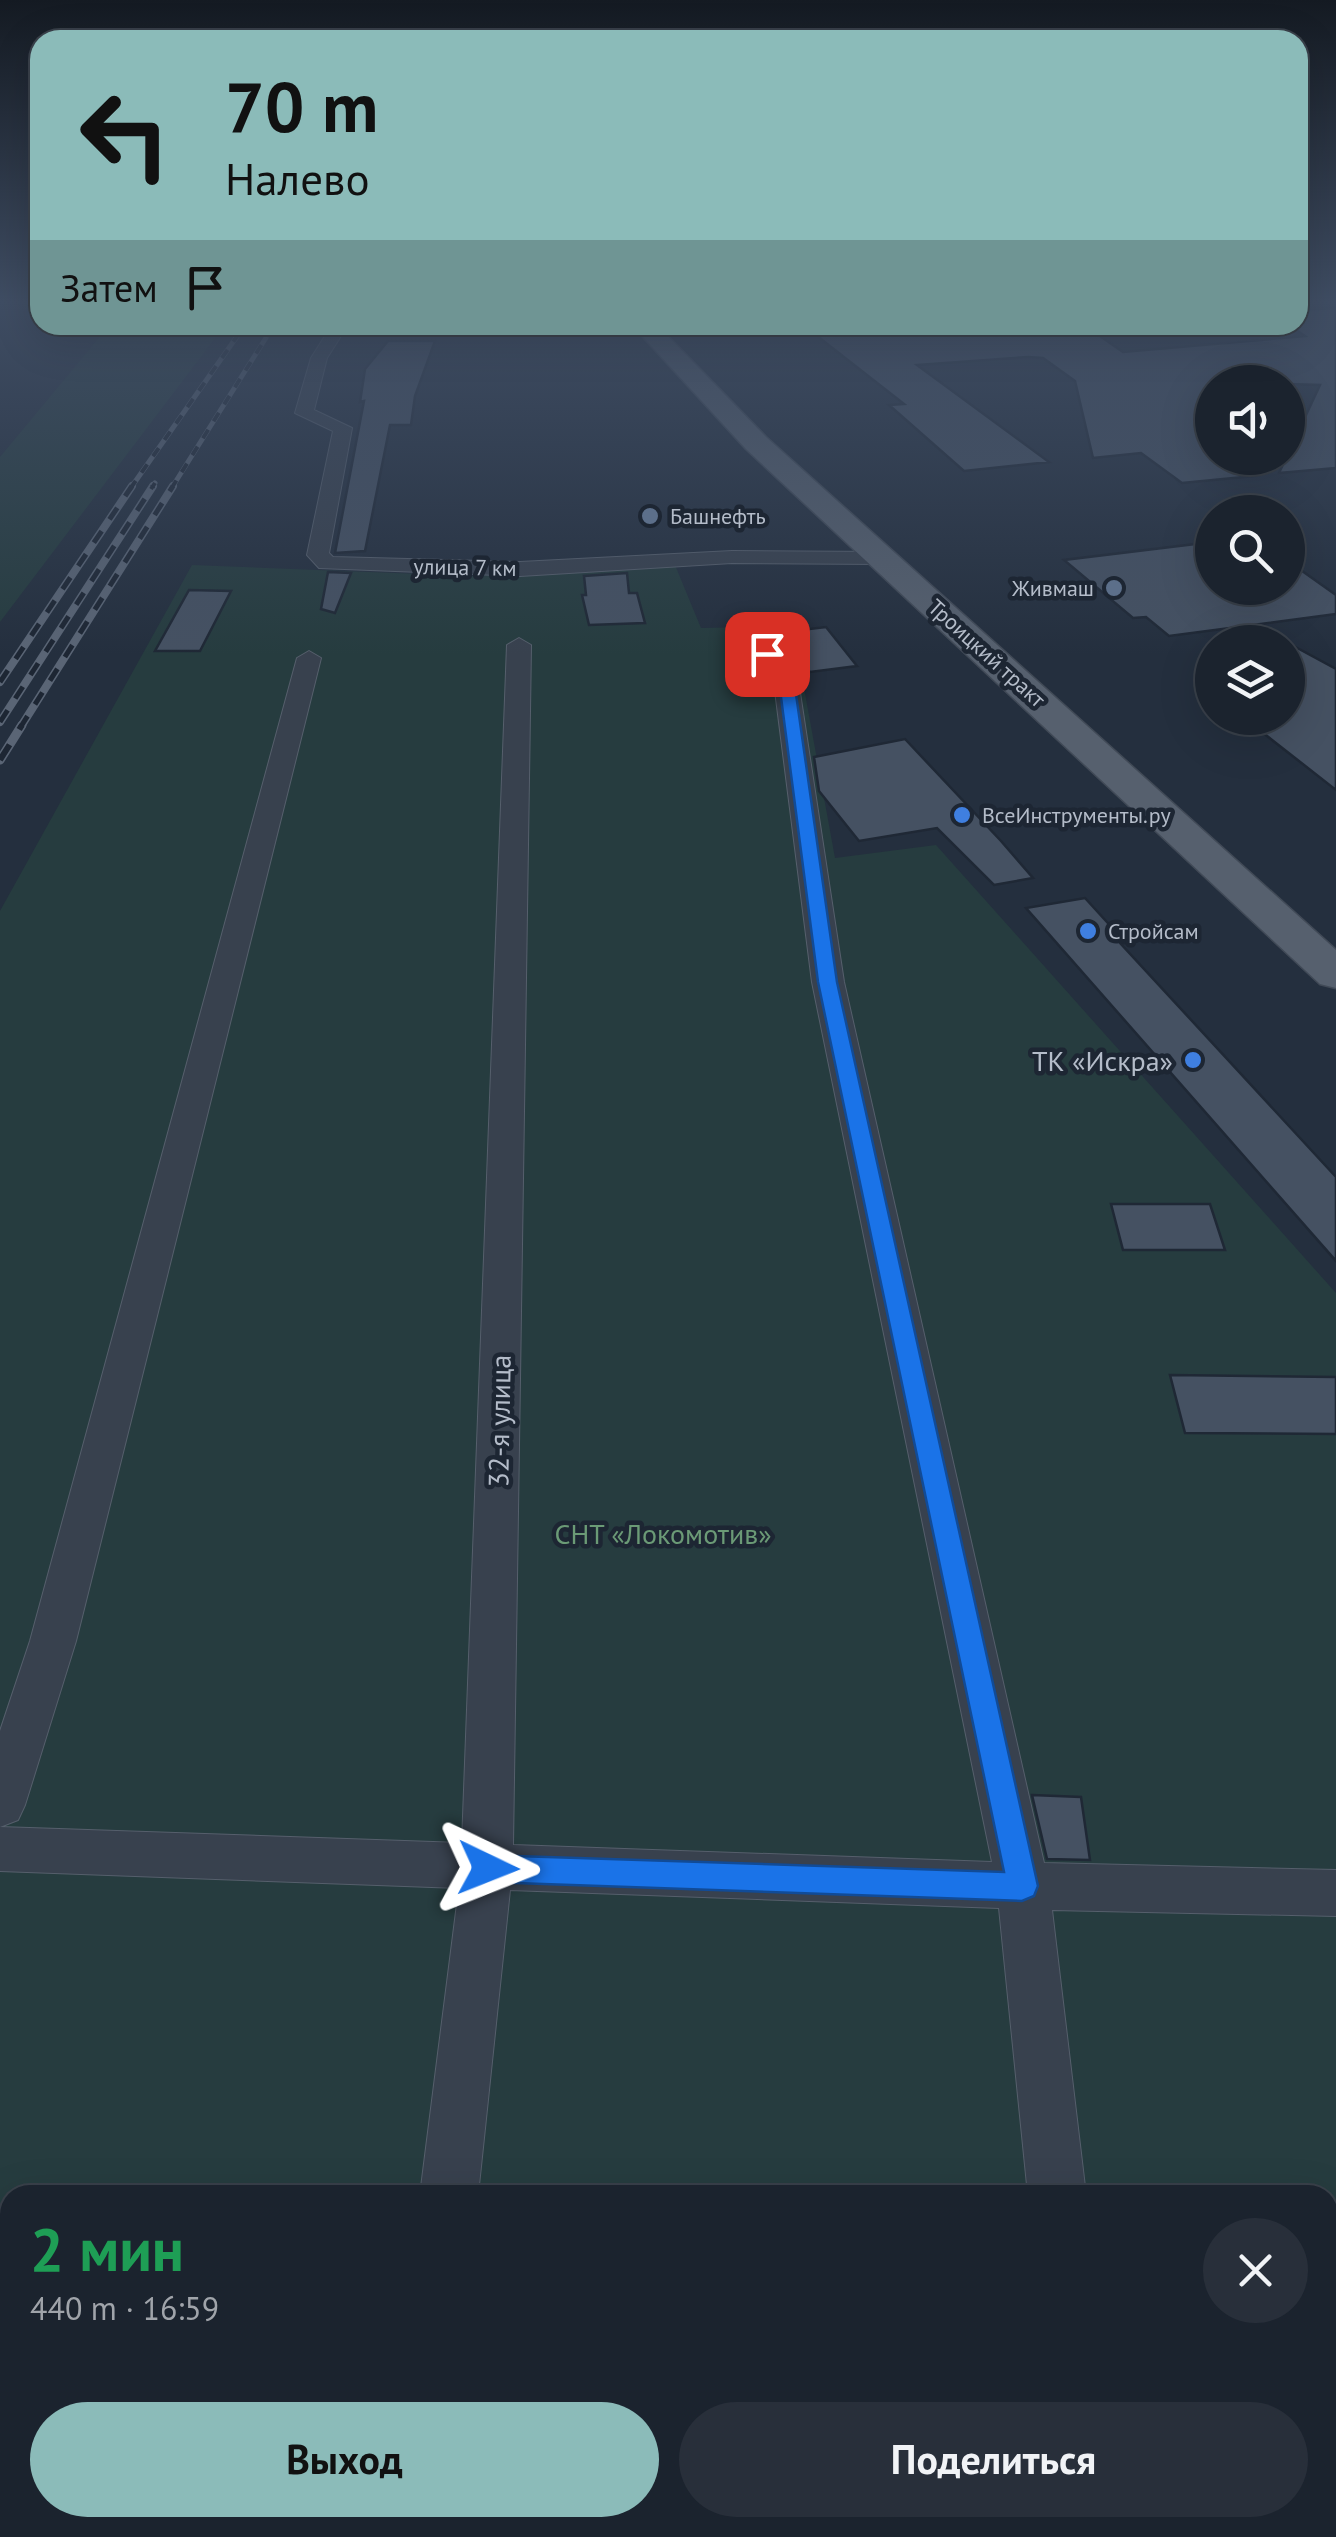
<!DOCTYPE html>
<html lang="ru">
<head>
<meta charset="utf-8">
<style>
	:root { --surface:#1b232e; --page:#282f3a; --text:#f1f3f6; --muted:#a0a4aa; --line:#39404a; --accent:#8bbbb9 }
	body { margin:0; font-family:"PT Sans",sans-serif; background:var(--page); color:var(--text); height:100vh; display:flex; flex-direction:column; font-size:38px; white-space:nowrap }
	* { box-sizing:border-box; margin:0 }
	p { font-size:32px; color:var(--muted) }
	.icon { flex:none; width:55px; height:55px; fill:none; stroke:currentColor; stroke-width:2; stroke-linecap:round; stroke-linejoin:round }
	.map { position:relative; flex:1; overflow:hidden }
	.panel { position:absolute; left:0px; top:2185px; width:1338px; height:352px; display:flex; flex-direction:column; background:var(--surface); border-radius:30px 30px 0 0; box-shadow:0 10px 40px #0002,0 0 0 2px var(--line) }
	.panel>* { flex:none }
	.hud { position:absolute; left:30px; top:30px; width:1278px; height:305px; border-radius:30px; box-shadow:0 10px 40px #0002,0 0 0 2px var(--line); background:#8bbbb9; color:#111; overflow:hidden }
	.fabs { position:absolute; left:1195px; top:365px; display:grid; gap:20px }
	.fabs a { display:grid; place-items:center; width:110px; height:110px; border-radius:50%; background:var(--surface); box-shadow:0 10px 40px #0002,0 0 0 2px var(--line); font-size:50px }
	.pin { position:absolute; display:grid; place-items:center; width:85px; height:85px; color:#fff; margin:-42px; border-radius:20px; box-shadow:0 5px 15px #0006 }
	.me { position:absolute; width:110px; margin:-55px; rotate:92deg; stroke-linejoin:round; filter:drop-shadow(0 0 8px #0008) }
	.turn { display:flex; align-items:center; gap:35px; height:210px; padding:0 30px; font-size:45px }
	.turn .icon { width:130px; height:130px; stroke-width:2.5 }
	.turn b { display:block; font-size:70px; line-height:85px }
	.then { display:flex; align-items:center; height:95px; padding:0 30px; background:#0003; gap:20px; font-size:38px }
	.round { display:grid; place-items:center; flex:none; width:105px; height:105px; border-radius:52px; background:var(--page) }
	.overview { display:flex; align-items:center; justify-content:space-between; height:170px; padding:0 30px }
	h1 { font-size:60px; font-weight:700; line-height:75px; color:#1e9e55 }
	.action { display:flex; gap:20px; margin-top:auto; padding:20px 30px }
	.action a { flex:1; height:115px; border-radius:60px; background:var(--accent); color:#111; font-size:40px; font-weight:700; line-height:115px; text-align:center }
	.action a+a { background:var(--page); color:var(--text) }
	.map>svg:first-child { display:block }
	.green { fill:#263c3f; fill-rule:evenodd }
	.building { fill:#455162; stroke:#1f2835; stroke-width:2.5 }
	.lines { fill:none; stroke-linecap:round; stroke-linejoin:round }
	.street-casing { stroke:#565f6c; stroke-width:2 }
	.primary-casing { stroke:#414a57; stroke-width:3 }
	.street { fill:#38414e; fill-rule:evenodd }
	.primary { fill:#56606e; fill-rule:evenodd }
	.rail-far2-casing { stroke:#5a6575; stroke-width:5 }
	.rail-far1-casing { stroke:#5a6575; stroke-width:8 }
	.rail-casing { stroke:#5a6575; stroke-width:9 }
	.rail-far2 { stroke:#1d2633; stroke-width:4; stroke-dasharray:10; stroke-linecap:butt }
	.rail-far1 { stroke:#1d2633; stroke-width:5; stroke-dasharray:14; stroke-linecap:butt }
	.rail { stroke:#1d2633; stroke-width:6; stroke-dasharray:18; stroke-linecap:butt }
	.route { fill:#1a73e8; stroke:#114b97; stroke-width:2.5 }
	.service-dot { fill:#5c6f8a; stroke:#1d2633; stroke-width:4 }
	.shop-dot { fill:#3f7fe0; stroke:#1d2633; stroke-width:4 }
	.labels { text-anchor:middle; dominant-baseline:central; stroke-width:9; stroke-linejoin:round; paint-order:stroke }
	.far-poi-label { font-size:22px; fill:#b4bcc9; stroke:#1d2633; text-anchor:start }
	.far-street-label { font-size:22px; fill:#b4bcc9; stroke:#1d2633 }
	.poi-label { font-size:28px; fill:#b4bcc9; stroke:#1d2633; text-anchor:end }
	.street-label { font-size:28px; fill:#b4bcc9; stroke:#1d2633 }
	.park-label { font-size:28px; fill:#6b9a76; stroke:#1d2633 }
</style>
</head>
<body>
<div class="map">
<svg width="1336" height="2537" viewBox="0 0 1336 2537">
	<rect width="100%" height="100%" fill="#242f3e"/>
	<!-- green -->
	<path class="green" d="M 127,325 L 225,325 L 0,622 L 0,457 L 103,333 Z
		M 192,565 L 472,576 L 675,565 L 701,628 L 750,627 L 802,677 L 835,858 L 936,845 L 1336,1293 L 1336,2537 L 0,2537 L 0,911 ZM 10,2195 L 1328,2195 L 1328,2528 L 10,2528 Z"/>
	<!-- building -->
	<path class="building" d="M 1336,308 L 1336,468 L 1279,473 L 1320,385 L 1212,382 L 1212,458 L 1227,458 L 1254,476 L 1182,483 L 1141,453 L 1093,458 L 1075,381 L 1043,358 L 1028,357 L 917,365 L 1049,462 L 964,471 L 889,405 L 904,404 L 803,325 L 1084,325 L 1123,352 L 1305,336 L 1289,325 L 1298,325 L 1298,310 Z
		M 388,341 L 435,341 L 415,396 L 411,425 L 390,425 L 365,551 L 335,553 L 364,401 L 360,402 L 365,369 Z
		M 1212,542 L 1212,588 L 1288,588 L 1288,561 L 1336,595 L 1336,614 L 1169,636 L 1146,617 L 1133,618 L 1064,560 Z
		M 328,572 L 351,573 L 335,613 L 321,609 Z
		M 627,573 L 629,593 L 637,593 L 645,623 L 589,625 L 582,595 L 586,595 L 584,576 Z
		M 189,590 L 231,591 L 200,651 L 155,651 Z
		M 826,627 L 857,666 L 810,672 L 776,633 Z
		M 1288,643 L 1336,669 L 1336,790 L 1244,718 L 1288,718 Z
		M 905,739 L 1001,841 L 1033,878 L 994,885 L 937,828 L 859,841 L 819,791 L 814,757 Z
		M 1085,898 L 1126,943 L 1121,944 L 1336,1177 L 1336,1261 L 1026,908 Z
		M 1111,1204 L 1210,1204 L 1225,1250 L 1123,1250 Z
		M 1170,1375 L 1336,1377 L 1336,1434 L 1185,1433 Z
		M 1032,1795 L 1081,1797 L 1090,1860 L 1047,1859 Z"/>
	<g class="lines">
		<defs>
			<path id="street" d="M 332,325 L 348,325 L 327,358 L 314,410 L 352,428 L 329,553 L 333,557 L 520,562 L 732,551 L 882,552 L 893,558 L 882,564 L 732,563 L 520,576 L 319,568 L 307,555 L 333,431 L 295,413 L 311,358 Z
				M 749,628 L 757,630 L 797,673 L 844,982 L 1044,1863 L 1336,1870 L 1336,1916 L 1052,1910 L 1086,2195 L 1028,2195 L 999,1908 L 510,1890 L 478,2195 L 420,2195 L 459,1888 L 0,1871 L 0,1827 L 462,1843 L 507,645 L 519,638 L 531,645 L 513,1845 L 992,1862 L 812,982 L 773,675 L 737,635 Z
				M 309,651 L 321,658 L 76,1641 L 25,1805 L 18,1820 L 0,1827 L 0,1731 L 30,1641 L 297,658 Z
				M 378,2528 L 444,2528 L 443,2537 L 377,2537 Z
				M 1061,2528 L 1127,2528 L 1128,2537 L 1062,2537 Z"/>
			<path id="primary" d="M 632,325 L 657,325 L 766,437 L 1336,950 L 1336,988 L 1320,984 L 746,449 Z"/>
		</defs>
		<!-- street casing -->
		<use href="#street" class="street-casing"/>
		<!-- primary casing -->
		<use href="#primary" class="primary-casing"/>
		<!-- street -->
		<use href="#street" class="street"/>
		<!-- primary -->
		<use href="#primary" class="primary"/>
		<defs>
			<path id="rail-far2" d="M 130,489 L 245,325
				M 151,489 L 155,483
				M 171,489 L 274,325"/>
			<path id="rail-far1" d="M 0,682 L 132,486
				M 0,722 L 153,486
				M 20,728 L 173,486"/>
			<path id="rail" d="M 0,760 L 22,725"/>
		</defs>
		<!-- rail-far2 casing -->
		<use href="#rail-far2" class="rail-far2-casing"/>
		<!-- rail-far1 casing -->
		<use href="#rail-far1" class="rail-far1-casing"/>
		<!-- rail casing -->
		<use href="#rail" class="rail-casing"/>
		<!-- rail-far2 -->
		<use href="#rail-far2" class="rail-far2"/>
		<!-- rail-far1 -->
		<use href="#rail-far1" class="rail-far1"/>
		<!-- rail -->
		<use href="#rail" class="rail"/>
	</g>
	<!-- sky -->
	<linearGradient id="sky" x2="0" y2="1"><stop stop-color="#141a22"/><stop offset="0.46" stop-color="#3f4d63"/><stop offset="1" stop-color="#3f4d63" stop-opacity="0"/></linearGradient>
	<rect width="1336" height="655" fill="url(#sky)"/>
	<!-- route -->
	<path class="route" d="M 767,650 L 793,673 L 837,982 L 1038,1886 L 1034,1896 L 1022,1901 L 488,1882 L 477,1878 L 472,1868 L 477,1859 L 488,1855 L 1004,1872 L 818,982 L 778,674 L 760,654 Z"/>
	<!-- markers -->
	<g class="service-dot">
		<circle cx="650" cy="516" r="10"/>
		<circle cx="1114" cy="588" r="10"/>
	</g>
	<g class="shop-dot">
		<circle cx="962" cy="815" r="10"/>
		<circle cx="1088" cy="931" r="10"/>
		<circle cx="1193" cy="1060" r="10"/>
	</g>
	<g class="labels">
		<!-- far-poi labels -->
		<g class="far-poi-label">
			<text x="670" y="516">Башнефть</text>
			<text x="1094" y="588" text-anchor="end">Живмаш</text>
			<text x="982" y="815">ВсеИнструменты.ру</text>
			<text x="1108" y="931">Стройсам</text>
		</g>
		<!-- far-street labels -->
		<g class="far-street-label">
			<text transform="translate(465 567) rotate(1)">улица 7 км</text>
			<text transform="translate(987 653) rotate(42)">Троицкий тракт</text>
		</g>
		<!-- poi labels -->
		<g class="poi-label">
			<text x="1173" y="1060">ТК «Искра»</text>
		</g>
		<!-- street labels -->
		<g class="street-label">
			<text transform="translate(499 1421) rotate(-89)">32-я улица</text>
		</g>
		<!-- park labels -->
		<g class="park-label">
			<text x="663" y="1533">СНТ «Локомотив»</text>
		</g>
	</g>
</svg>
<div class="fabs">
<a><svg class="icon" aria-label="sound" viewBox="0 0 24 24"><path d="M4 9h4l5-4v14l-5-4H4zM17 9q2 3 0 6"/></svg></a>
<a><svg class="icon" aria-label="search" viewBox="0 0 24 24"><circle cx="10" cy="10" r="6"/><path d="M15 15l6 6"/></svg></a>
<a><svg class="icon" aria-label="layers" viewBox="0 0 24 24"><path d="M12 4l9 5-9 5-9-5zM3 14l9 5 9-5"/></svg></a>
</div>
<div class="pin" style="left:767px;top:654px;background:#d93025"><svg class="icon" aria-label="arrive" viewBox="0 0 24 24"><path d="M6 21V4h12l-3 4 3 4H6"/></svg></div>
<svg class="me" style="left:488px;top:1868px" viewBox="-20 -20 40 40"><path d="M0-17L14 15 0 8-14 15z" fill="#1a73e8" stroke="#fff" stroke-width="4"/></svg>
<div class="hud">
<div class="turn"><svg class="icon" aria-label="left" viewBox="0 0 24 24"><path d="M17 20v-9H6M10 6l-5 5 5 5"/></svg><div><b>70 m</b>Налево</div></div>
<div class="then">Затем<svg class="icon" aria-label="arrive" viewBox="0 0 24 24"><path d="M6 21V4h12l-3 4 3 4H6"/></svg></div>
</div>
<section class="panel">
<div class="overview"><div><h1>2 мин</h1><p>440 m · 16:59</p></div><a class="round"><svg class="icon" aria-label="close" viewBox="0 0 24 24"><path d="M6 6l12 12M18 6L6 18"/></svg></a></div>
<div class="action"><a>Выход</a><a>Поделиться</a></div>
</section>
</div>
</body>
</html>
